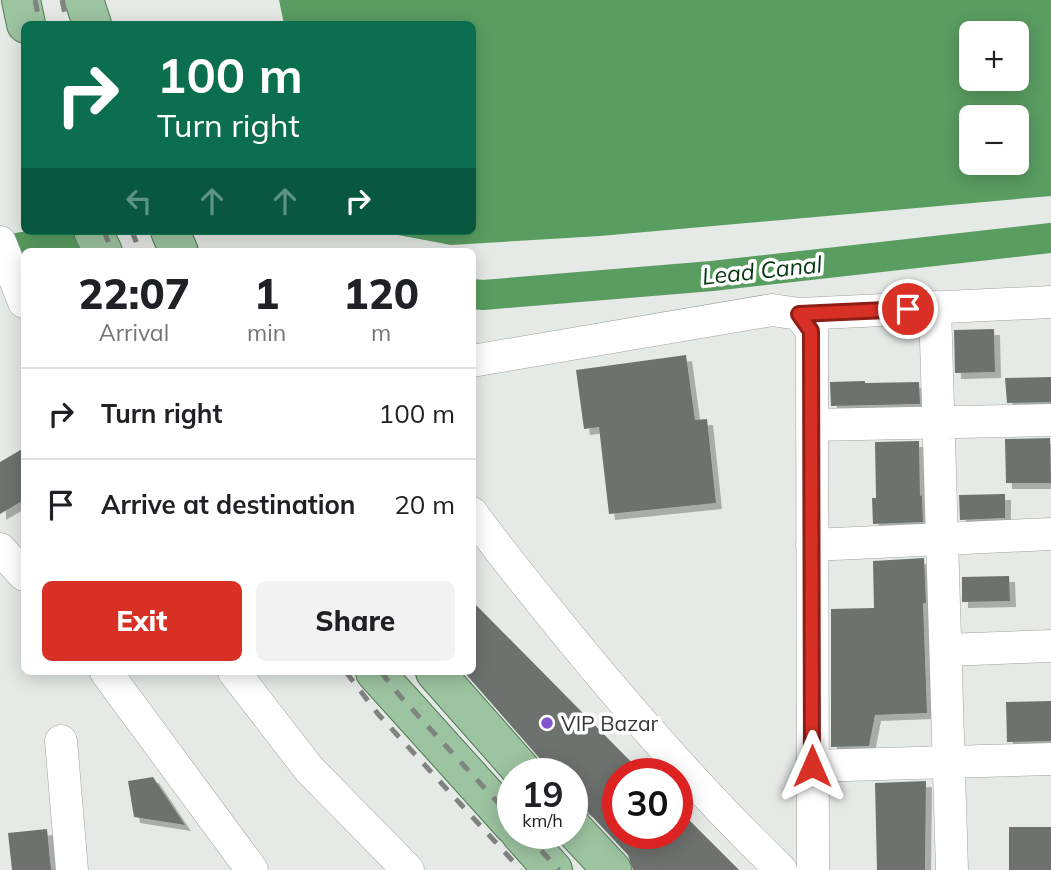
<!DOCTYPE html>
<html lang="en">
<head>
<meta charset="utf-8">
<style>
	:root { --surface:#fff; --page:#f2f2f2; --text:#202124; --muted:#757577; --line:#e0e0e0; --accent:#d93025 }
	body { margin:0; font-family:Mulish,sans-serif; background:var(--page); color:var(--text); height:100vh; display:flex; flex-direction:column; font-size:26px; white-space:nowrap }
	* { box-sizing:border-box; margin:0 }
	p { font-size:23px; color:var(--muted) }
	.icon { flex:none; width:38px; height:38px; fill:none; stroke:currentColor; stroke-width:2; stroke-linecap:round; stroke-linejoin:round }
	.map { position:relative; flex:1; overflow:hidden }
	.drawer { position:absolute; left:21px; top:248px; width:455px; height:427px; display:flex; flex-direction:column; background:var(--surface); border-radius:10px; box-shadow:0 4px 18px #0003 }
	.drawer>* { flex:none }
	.guide { position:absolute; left:21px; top:21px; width:455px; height:214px; border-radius:10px; box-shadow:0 4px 18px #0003; background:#0b6e4f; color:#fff; overflow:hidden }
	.tools { position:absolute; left:959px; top:21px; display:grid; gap:14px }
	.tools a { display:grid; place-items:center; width:70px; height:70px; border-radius:10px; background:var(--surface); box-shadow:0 4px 18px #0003; font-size:35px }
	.speed { position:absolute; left:497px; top:758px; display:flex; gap:14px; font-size:35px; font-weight:700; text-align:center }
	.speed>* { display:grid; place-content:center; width:91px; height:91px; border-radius:50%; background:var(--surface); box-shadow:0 4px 18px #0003; line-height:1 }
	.speed small { font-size:18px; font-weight:400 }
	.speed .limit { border:10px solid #d22; background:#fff; color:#111 }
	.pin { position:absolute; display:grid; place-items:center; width:60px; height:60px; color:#fff; margin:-30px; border:4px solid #fff; border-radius:50%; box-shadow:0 2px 7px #0007 }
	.me { position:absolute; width:77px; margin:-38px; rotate:0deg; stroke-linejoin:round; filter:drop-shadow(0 0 5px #0008) }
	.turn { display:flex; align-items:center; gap:24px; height:147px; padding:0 21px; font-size:32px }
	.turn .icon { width:91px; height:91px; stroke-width:2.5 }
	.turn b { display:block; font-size:49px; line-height:60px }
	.lanes { display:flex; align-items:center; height:66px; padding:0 21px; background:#0003; justify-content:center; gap:35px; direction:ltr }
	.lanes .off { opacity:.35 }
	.eta { display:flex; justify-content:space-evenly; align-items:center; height:119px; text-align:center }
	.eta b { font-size:42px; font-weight:800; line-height:49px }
	.cta { display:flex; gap:14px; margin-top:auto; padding:14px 21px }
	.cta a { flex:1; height:80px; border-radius:10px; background:var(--accent); color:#fff; font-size:28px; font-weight:800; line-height:80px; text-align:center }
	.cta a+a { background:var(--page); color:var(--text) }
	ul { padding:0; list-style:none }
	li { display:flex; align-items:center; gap:21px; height:91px; padding:0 21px; border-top:2px solid var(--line) }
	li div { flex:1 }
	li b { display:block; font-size:26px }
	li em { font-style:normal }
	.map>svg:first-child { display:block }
	.water { fill:#5a9d61; fill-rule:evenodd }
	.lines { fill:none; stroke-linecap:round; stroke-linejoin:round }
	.canal { stroke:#5a9d61; stroke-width:30 }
	.building { fill:#6e726e; filter:url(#shadow) }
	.minor-casing { stroke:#9ea39f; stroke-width:33 }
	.major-casing { stroke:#4f7953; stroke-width:40 }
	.minor { stroke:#fff; stroke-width:32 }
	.major { stroke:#9dc4a1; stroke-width:38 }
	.rail { stroke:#818381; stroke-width:5; stroke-dasharray:12 12; stroke-linecap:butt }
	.route-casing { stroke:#8d1f18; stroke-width:18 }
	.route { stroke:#d93025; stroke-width:12 }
	.poi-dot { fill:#8055ce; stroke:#fff; stroke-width:2.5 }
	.labels { text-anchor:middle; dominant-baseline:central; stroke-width:7; stroke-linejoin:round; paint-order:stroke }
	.poi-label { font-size:21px; fill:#363736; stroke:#fff; text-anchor:start }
	.water-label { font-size:23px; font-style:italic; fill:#03370f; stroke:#fff }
</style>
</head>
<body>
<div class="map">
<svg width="1051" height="870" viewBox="0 0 1051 870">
	<defs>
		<filter id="shadow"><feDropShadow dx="6" dy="6" stdDeviation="0" flood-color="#0004"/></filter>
	</defs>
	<rect width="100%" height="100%" fill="#e6eae6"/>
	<!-- water -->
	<path class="water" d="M 279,0 L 1051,0 L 1051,196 L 600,236 L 451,245 L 382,232 L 379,231 L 472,231 L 472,24 L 284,24 ZM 971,33 L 1017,33 L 1017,79 L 971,79 ZM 971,117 L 1017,117 L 1017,163 L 971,163 Z"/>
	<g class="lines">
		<!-- canal -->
		<path class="canal" d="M 0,251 L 28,246 L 97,252
			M 472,294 L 483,295 L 712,276 L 1051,238"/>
	</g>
	<!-- building -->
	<path class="building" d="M 994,329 L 995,372 L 955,373 L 954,330 Z
		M 686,355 L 695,420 L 707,419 L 716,503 L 609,514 L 599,427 L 584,429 L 576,370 Z
		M 1051,377 L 1051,402 L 1007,403 L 1005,378 Z
		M 865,381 L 865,383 L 919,382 L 920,404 L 831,406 L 830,382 Z
		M 1050,438 L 1051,483 L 1006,483 L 1005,439 Z
		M 919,441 L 920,496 L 922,495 L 923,522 L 873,524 L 872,498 L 876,498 L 875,442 Z
		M 24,448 L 24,500 L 0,514 L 0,462 Z
		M 1005,494 L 1005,518 L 960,520 L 959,495 Z
		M 924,558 L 926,603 L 923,603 L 927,713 L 875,715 L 869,746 L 831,747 L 831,609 L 874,608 L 873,561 Z
		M 1009,576 L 1010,601 L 962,602 L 962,577 Z
		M 472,601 L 643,774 L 618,774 L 618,833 L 677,833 L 677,808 L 739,870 L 633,870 L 628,855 L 588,812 L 572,803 L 572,774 L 546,774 L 541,760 L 464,672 L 472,672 Z
		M 1051,701 L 1051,741 L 1007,742 L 1006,702 Z
		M 153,777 L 185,825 L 134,817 L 128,781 Z
		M 926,781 L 925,870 L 877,870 L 875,783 Z
		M 1009,827 L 1051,827 L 1051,870 L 1009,870 Z
		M 47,829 L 51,870 L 12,870 L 8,833 Z"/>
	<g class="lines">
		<defs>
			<path id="minor" d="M 0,242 L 24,302
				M 935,307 L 952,870
				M 799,314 L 1051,302
				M 472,361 L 772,310 L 799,314 L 812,331 L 813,870
				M 812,425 L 1051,420
				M 472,513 C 502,555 535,594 567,634 C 635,717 704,796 781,870
				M 812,545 L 1051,534
				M 0,549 L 24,575
				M 946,650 L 1051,646
				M 106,672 L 252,870
				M 234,672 L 309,769 L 408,870
				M 61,741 L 72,870
				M 812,766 L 1051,759"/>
			<path id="major" d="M 21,0 L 26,24
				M 84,0 L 92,24
				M 93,231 L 103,252
				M 170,231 L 179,252
				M 375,672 L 513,825
				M 435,672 L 525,774
				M 572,827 L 612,870
				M 520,833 L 553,870"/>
		</defs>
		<!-- minor casing -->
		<use href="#minor" class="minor-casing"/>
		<!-- major casing -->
		<use href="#major" class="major-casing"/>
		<!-- minor -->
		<use href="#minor" class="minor"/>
		<!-- major -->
		<use href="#major" class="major"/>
		<!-- rail -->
		<path class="rail" d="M 35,0 L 40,24
			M 62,0 L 67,24
			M 104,231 L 112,252
			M 132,231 L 140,252
			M 346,672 L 378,714 L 521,870
			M 381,672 L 400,696 L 513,819
			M 525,833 L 559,870"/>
	</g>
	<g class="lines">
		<defs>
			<path id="route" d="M 812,766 L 811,331 L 799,314 L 908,309"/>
		</defs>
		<!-- route casing -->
		<use href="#route" class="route-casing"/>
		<!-- route -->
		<use href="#route" class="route"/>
	</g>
	<!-- markers -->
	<circle class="poi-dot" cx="547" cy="723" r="7"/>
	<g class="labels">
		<!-- poi labels -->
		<g class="poi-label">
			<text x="561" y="723">VIP Bazar</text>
		</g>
		<!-- water labels -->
		<g class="water-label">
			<text transform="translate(762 270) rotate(-6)">Lead Canal</text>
		</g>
	</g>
</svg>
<div class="tools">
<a>+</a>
<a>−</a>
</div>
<div class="speed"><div>19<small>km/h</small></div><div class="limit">30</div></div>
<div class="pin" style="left:908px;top:309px;background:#d93025"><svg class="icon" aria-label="arrive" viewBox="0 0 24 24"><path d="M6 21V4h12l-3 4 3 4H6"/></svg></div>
<svg class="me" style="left:812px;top:766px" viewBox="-20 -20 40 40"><path d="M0-17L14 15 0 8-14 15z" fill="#d93025" stroke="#fff" stroke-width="4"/></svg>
<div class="guide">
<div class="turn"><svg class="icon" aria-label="right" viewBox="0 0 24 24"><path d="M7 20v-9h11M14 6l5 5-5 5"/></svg><div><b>100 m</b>Turn right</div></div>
<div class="lanes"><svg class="icon off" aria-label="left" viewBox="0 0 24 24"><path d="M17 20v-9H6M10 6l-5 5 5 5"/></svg><svg class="icon off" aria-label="ahead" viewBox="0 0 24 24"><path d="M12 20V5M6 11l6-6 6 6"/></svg><svg class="icon off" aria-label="ahead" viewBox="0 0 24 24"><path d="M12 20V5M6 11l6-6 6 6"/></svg><svg class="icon" aria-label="right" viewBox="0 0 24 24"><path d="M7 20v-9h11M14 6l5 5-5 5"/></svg></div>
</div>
<section class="drawer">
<div class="eta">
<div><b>22:07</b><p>Arrival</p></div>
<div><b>1</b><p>min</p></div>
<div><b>120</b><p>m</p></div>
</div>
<ul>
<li><svg class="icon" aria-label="right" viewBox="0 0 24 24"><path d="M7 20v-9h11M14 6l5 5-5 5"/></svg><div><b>Turn right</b></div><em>100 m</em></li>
<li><svg class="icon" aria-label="arrive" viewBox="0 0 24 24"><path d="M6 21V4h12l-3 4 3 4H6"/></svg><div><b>Arrive at destination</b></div><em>20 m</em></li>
</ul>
<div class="cta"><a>Exit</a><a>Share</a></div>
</section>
</div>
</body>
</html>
